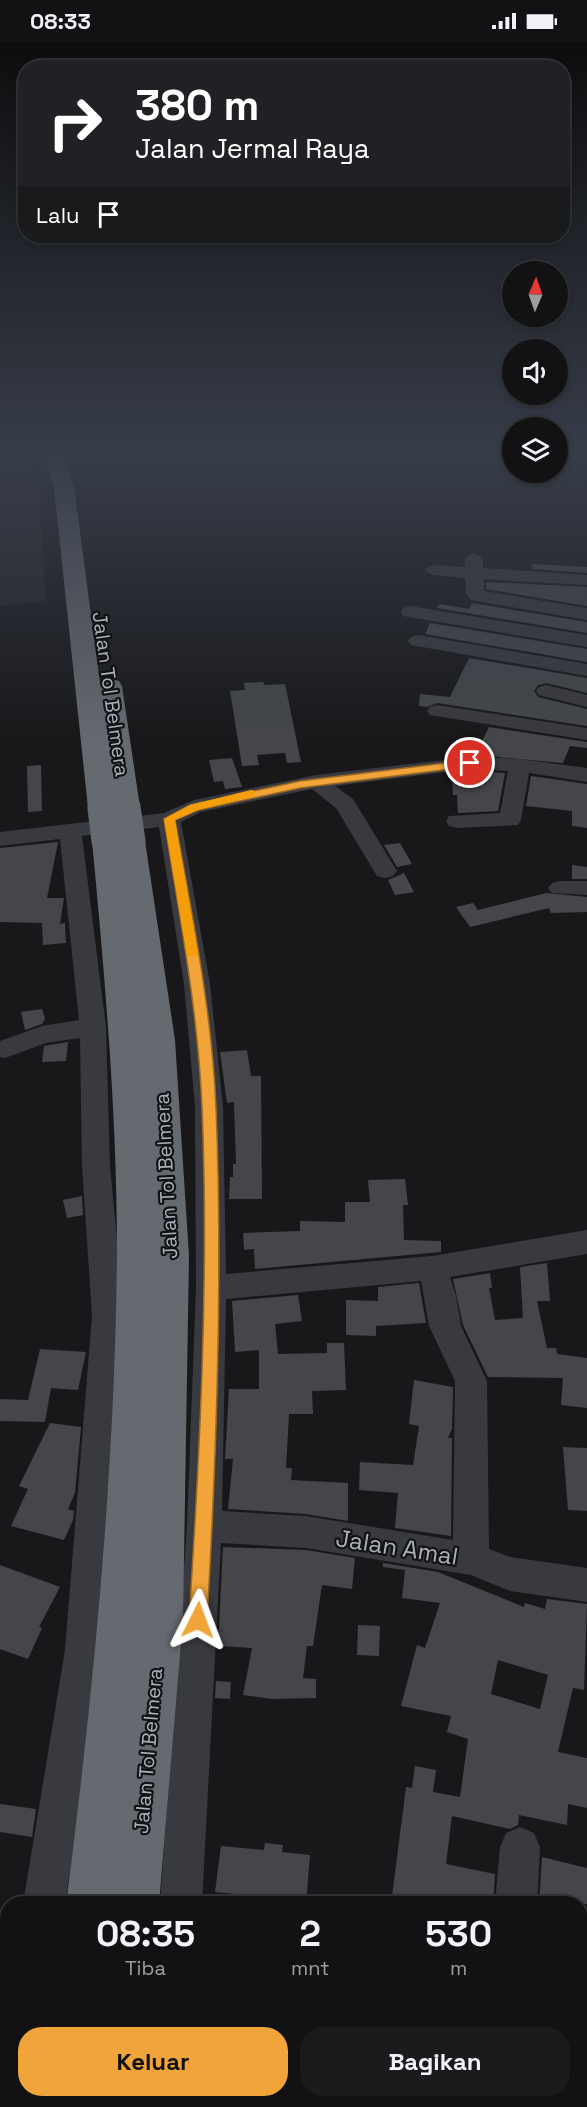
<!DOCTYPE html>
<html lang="id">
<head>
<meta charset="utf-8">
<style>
	:root { --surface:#121214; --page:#1b1b1d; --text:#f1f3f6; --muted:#9c9ea0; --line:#313234; --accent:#f1a439 }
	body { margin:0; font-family:"Space Grotesk",sans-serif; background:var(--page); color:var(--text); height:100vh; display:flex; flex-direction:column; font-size:22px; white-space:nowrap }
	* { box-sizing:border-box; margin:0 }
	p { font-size:20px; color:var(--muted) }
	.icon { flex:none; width:33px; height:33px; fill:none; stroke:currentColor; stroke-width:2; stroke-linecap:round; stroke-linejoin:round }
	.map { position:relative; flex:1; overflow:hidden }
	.panel { position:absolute; left:0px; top:1854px; width:588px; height:212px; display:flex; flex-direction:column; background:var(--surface); border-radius:24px 24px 0 0; box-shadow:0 3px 9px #0003,0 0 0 2px var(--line) }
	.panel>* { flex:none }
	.guide { position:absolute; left:18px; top:18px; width:552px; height:183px; border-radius:24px; box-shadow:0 3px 9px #0003,0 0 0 2px var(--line); background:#202124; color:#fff; overflow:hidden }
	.needle { width:39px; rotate:2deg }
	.fabs { position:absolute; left:502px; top:219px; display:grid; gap:12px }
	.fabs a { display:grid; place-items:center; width:66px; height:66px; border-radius:50%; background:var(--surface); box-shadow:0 3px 9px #0003,0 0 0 2px var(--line); font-size:30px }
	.pin { position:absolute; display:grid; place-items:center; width:51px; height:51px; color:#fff; margin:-26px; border:3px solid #fff; border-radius:50%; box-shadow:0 2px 6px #0007 }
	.me { position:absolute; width:66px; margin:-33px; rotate:3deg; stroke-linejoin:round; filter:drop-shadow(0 0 4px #0008) }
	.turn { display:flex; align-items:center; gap:21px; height:126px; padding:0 18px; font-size:27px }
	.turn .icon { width:78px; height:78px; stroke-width:2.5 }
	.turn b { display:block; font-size:42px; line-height:51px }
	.then { display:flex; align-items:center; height:57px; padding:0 18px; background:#0003; gap:12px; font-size:22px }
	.eta { display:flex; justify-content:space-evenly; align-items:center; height:102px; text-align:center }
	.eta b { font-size:36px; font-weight:600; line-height:42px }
	.action { display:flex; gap:12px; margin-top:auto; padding:12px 18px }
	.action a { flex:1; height:69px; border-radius:24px; background:var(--accent); color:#111; font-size:24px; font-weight:600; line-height:69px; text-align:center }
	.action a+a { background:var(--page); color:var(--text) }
	.status { display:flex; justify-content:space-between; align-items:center; height:42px; padding:0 30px; background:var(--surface); direction:ltr }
	.status svg { height:16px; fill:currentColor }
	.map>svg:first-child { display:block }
	.built { fill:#242427 }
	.building { fill:#44464a; fill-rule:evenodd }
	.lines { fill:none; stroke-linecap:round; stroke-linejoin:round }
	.minor { fill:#393a3f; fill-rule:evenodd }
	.highway { fill:#656970; fill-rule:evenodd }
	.highway-bridge { stroke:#656970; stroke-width:29 }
	.route { fill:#f1a439; stroke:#9d6b25; stroke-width:1.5 }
	.slow { fill:#f59e0b }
	.labels { text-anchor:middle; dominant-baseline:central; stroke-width:4.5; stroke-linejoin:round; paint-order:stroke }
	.street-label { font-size:20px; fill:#aab0ba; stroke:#131315 }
	.near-street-label { font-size:24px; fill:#aab0ba; stroke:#131315 }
</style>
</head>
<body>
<div class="status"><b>08:33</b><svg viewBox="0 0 49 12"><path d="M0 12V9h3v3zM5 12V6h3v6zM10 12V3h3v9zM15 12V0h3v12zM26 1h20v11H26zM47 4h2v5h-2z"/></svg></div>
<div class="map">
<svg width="587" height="2065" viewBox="0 0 587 2065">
	<rect width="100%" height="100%" fill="#18181a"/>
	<!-- built -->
	<path class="built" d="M 0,411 L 20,411 L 39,446 L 46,559 L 0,564 Z"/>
	<!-- building -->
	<path class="building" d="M 532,522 L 587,525 L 587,531 L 533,527 Z
		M 486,540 L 587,545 L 587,564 L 486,547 Z
		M 472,561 L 587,580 L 587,591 L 437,566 L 439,562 L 469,567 Z
		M 430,581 L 587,607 L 587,620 L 425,592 Z
		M 469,616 L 587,636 L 587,651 L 547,641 L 538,643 L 534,649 L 538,655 L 587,667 L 587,684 L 437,661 L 427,665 L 419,664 L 420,652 L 450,655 Z
		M 263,640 L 264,643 L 285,642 L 301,720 L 287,721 L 285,711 L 257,713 L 259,723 L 242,724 L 230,649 L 245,648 L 244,641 Z
		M 489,685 L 587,700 L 587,706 L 570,704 L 563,721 L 475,713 Z
		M 232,716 L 242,745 L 225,747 L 223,739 L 214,740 L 209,718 Z
		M 41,723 L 42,769 L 28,770 L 27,724 Z
		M 470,729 L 505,731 L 498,769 L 458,771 L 457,753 L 453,753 L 452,732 Z
		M 531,734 L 587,742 L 587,786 L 572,784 L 572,769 L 526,764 Z
		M 58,800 L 47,856 L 64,856 L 60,882 L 65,881 L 66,901 L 43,903 L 42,881 L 0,880 L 0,806 Z
		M 400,801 L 412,822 L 397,825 L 384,803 Z
		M 572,823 L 587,825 L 587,837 L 572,837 Z
		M 404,831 L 414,850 L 395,853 L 388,838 Z
		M 546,851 L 587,855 L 587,870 L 551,871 L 549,866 L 470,885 L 456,865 L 473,861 L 478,868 Z
		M 42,967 L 45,977 L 42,982 L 25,988 L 21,970 Z
		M 68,1000 L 66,1019 L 42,1020 L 44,1004 Z
		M 247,1008 L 251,1034 L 261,1034 L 262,1157 L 229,1157 L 230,1135 L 233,1135 L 233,1122 L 236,1122 L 234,1060 L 227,1061 L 220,1010 Z
		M 405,1137 L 408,1163 L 403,1163 L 404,1198 L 441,1199 L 441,1210 L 255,1227 L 254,1207 L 244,1208 L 243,1191 L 300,1189 L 300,1179 L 345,1180 L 345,1160 L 370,1160 L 368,1138 Z
		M 82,1154 L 83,1173 L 67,1176 L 63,1158 Z
		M 547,1221 L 550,1259 L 537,1259 L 547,1306 L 556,1306 L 557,1312 L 587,1316 L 587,1366 L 561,1363 L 563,1336 L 488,1335 L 463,1283 L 453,1237 L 490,1231 L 492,1246 L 489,1246 L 495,1278 L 523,1276 L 520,1225 Z
		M 419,1241 L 426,1281 L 376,1284 L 376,1294 L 346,1293 L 346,1258 L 378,1259 L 378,1245 Z
		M 298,1253 L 302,1279 L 275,1282 L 278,1312 L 327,1311 L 327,1301 L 344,1301 L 346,1348 L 312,1349 L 313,1372 L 289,1372 L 286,1426 L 292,1426 L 291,1438 L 348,1441 L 348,1479 L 306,1472 L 228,1467 L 233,1417 L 225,1417 L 229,1347 L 259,1347 L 259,1308 L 235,1310 L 232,1259 Z
		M 40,1307 L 86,1310 L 78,1348 L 51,1346 L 45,1380 L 0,1379 L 0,1357 L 28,1358 Z
		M 414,1338 L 453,1345 L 452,1387 L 448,1396 L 452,1396 L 451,1494 L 395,1486 L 398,1451 L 359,1448 L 360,1420 L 413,1423 L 419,1384 L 409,1382 Z
		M 50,1381 L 81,1385 L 75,1451 L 68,1467 L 74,1469 L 73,1478 L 64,1498 L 11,1484 L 28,1447 L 19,1444 Z
		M 563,1405 L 587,1406 L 587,1469 L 568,1468 Z
		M 223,1505 L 306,1508 L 355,1516 L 352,1547 L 322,1543 L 313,1604 L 307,1604 L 303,1636 L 316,1637 L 316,1656 L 272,1657 L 243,1653 L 252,1606 L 218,1604 Z
		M 383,1521 L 438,1530 L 524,1565 L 525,1561 L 545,1567 L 547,1557 L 587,1562 L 584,1648 L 573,1646 L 558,1710 L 587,1716 L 587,1766 L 568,1762 L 567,1783 L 519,1773 L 518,1783 L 510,1787 L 452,1774 L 446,1822 L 495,1832 L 493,1862 L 391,1862 L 406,1745 L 412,1746 L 415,1724 L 436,1728 L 433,1750 L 460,1755 L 468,1697 L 447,1690 L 451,1674 L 401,1664 L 417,1603 L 425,1606 L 440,1561 L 402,1556 L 405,1528 L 383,1525 ZM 498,1618 L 548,1633 L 540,1667 L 491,1652 Z
		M 0,1523 L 60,1545 L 39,1585 L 42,1586 L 28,1617 L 0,1607 Z
		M 358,1583 L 380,1584 L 379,1614 L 357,1613 Z
		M 216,1639 L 231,1640 L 230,1657 L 215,1656 Z
		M 0,1762 L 36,1767 L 32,1795 L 0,1790 Z
		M 265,1801 L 283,1803 L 282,1810 L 310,1813 L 306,1862 L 256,1862 L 257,1854 L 215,1850 L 221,1804 L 264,1808 Z
		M 542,1815 L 587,1826 L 587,1862 L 539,1862 Z"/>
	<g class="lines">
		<!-- minor -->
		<path class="minor" d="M 474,511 L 483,516 L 483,526 L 587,533 L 587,543 L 484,537 L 484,549 L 587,566 L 587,578 L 471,558 L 466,552 L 465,536 L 433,533 L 424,528 L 433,523 L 465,525 L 465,516 Z
			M 410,564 L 587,593 L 587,605 L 403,574 L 401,570 L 403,566 Z
			M 418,593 L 587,622 L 587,634 L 411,603 L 408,599 L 411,595 Z
			M 546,643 L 587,653 L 587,665 L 539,653 L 536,649 L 539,645 Z
			M 437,663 L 587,686 L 587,698 L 430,673 L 427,669 L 430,665 Z
			M 470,715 L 520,717 L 587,726 L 587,740 L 529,731 L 521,778 L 518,783 L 457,786 L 449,784 L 446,779 L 449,774 L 500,771 L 508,729 L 470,727 L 335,744 L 353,757 L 397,829 L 393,834 L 385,836 L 377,834 L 336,766 L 312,747 L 201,770 L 181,780 L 210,942 L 223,1064 L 226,1232 L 432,1214 L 587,1188 L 587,1212 L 450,1235 L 456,1254 L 461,1284 L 487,1339 L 489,1507 L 510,1515 L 587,1526 L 587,1560 L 510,1549 L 471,1533 L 306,1506 L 221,1501 L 202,1862 L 160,1862 L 187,1484 L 196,1246 L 195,1064 L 184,942 L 159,785 L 82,794 L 106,985 L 110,1124 L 124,1274 L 103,1608 L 65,1862 L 23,1862 L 65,1608 L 92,1274 L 82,1124 L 80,996 L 46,1001 L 5,1016 L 0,1015 L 0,999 L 42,984 L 79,978 L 60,797 L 0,804 L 0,790 L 164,771 L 194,758 L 316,733 ZM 421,1239 L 429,1284 L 455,1339 L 453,1498 L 306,1474 L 222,1469 L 226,1257 Z
			M 560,839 L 587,839 L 587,853 L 552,851 L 548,846 L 552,841 Z
			M 520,1785 L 534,1791 L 540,1805 L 537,1862 L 495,1862 L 500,1805 L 506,1791 Z
			M 0,2020 L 8,2022 L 8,2058 L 20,2058 L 17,2065 L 0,2065 Z
			M 152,2058 L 198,2058 L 198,2065 L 152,2065 Z
			M 243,2058 L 305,2058 L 308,2065 L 246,2065 Z
			M 347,2058 L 393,2058 L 392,2065 L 346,2065 Z
			M 469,2058 L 515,2058 L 513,2065 L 467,2065 Z"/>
		<!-- highway -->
		<path class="highway" d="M 43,411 L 63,411 L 74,445 L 100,641 L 110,637 L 119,639 L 122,644 L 140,765 L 136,771 L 126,773 L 114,768 L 112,772 L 102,774 L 92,772 L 88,766 L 54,445 Z
			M 106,791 L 116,793 L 118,797 L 121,793 L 131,791 L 141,793 L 145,799 L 175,998 L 189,1214 L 183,1577 L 159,1862 L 66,1862 C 94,1646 115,1429 117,1211 C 117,1073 105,936 92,799 L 96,793 Z
			M 38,2058 L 144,2058 L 143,2065 L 37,2065 Z"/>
		<!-- highway-bridge -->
		<path class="highway-bridge" d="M 126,765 L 131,799
			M 102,766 L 106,799"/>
	</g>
	<!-- sky -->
	<linearGradient id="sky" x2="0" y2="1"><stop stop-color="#0d0d0e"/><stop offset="0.59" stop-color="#373d49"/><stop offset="1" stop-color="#373d49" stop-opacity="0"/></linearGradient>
	<rect width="587" height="700" fill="url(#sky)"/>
	<!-- route -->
	<path class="route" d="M 470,718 L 474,719 L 474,724 L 300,746 L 198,768 L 175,778 C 192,873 212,969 216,1065 C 223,1236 217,1408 207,1578 L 205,1584 L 198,1587 L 191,1584 L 189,1578 C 200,1408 209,1235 202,1065 C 198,968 179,872 164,777 L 190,763 L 300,739 Z"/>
	<!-- slow -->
	<path class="slow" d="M 251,748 L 255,749 L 255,754 L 198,768 L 175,778 L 198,911 L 196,914 L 187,914 L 164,777 L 190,763 Z"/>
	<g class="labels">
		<!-- street labels -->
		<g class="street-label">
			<text transform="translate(111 652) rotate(82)">Jalan Tol Belmera</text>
			<text transform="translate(166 1134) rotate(-93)">Jalan Tol Belmera</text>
			<text transform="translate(148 1709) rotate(-85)">Jalan Tol Belmera</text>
		</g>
		<!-- near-street labels -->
		<g class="near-street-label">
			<text transform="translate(397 1505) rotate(9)">Jalan Amal</text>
		</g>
	</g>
</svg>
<div class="fabs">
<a><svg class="needle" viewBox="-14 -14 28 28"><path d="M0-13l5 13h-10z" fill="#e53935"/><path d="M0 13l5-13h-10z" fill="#9c9ea0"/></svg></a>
<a><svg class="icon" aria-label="sound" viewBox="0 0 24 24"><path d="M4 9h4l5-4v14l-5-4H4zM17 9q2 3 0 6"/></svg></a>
<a><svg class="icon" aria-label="layers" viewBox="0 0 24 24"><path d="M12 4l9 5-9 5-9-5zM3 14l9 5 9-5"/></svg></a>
</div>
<div class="pin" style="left:470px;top:721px;background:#d93025"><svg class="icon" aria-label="arrive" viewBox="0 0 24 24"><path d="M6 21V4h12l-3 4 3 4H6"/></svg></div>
<svg class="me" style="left:198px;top:1578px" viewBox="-20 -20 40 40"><path d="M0-17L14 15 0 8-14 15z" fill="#f1a439" stroke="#fff" stroke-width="4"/></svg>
<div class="guide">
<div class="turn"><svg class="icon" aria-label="right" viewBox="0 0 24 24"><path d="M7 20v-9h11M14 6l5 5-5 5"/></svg><div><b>380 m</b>Jalan Jermal Raya</div></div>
<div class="then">Lalu<svg class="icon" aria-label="arrive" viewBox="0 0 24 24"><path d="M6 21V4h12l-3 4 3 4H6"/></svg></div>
</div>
<section class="panel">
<div class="eta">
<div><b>08:35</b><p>Tiba</p></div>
<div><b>2</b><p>mnt</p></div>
<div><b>530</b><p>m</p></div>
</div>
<div class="action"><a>Keluar</a><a>Bagikan</a></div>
</section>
</div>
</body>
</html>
